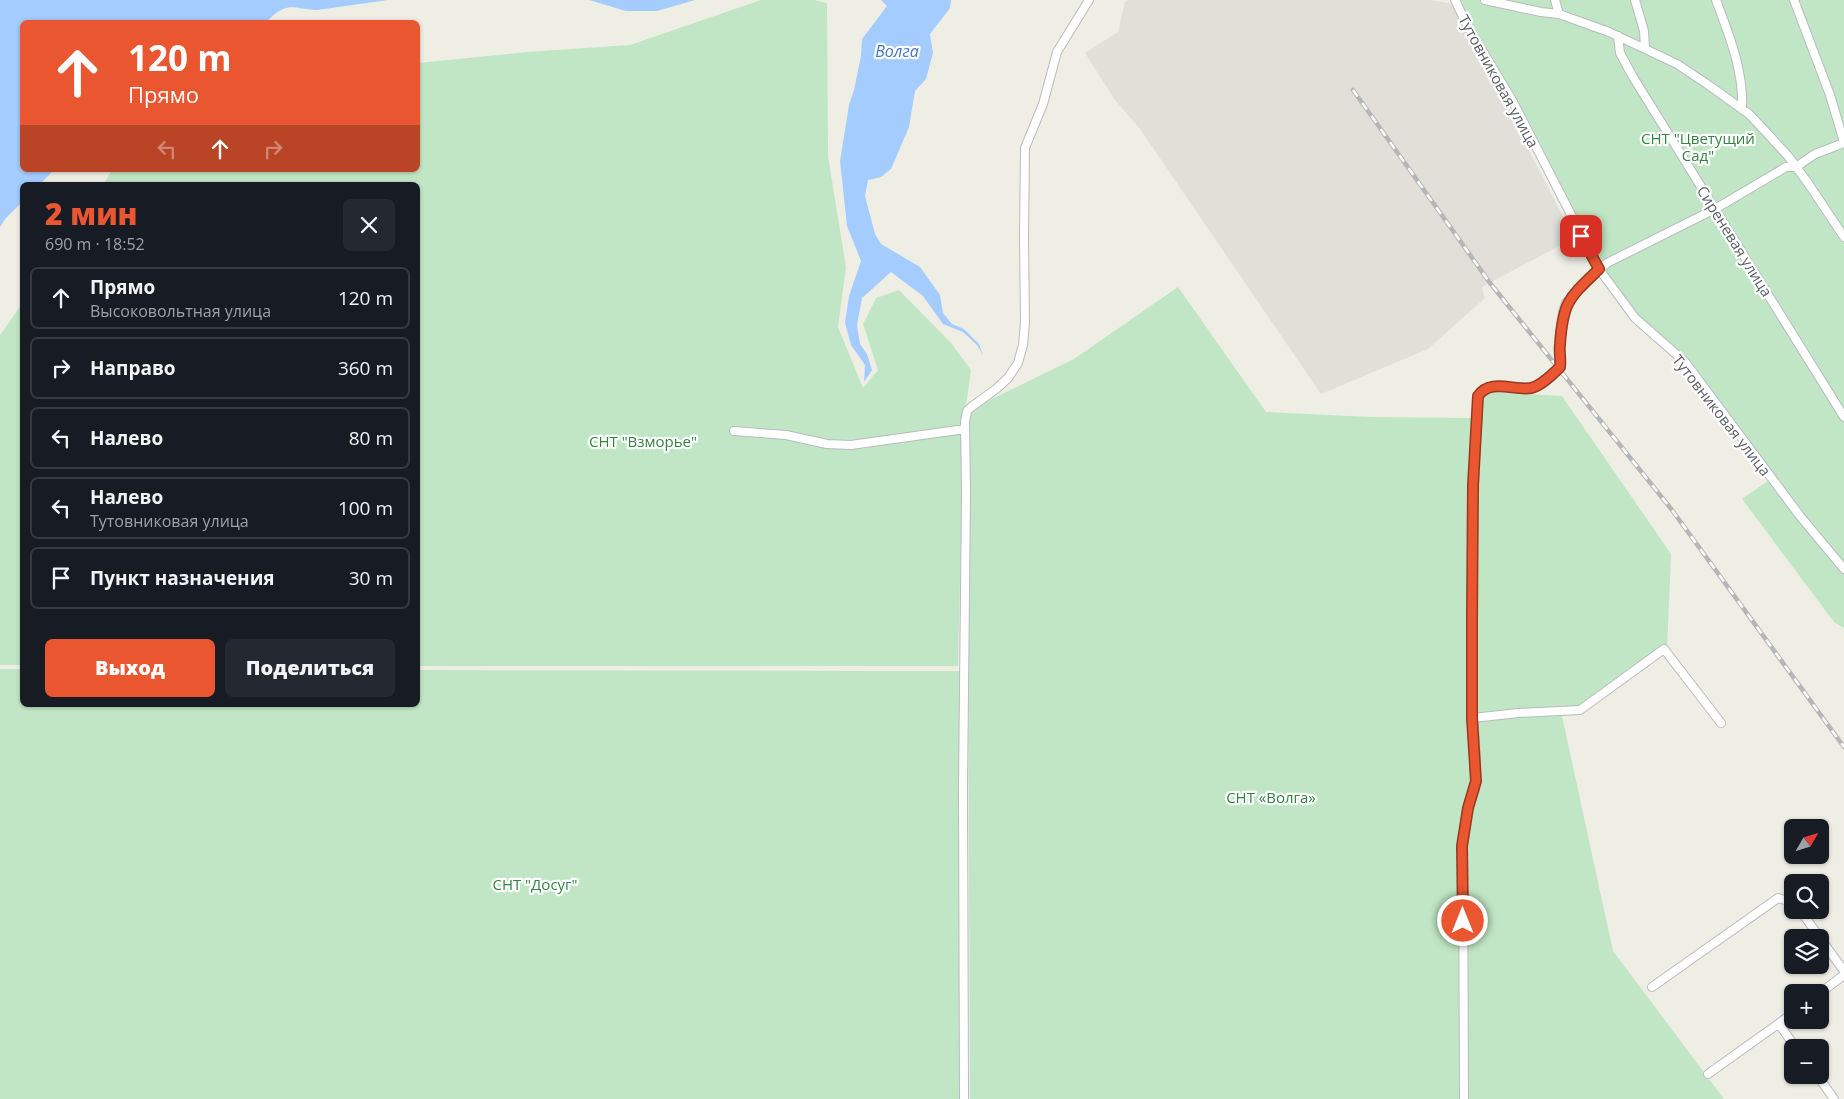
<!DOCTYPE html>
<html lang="ru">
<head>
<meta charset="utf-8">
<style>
	:root { --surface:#171b24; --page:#242831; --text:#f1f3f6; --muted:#9ea1a6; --line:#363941; --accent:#e95630 }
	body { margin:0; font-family:"Open Sans",sans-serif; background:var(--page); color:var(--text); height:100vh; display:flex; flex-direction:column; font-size:19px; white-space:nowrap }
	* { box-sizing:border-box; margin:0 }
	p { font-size:16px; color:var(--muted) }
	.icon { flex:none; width:28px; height:28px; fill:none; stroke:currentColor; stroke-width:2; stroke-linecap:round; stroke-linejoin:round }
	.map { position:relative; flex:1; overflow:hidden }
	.drawer { position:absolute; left:20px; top:182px; width:400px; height:525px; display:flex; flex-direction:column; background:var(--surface); border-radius:8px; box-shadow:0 1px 4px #0004 }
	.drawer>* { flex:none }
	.hud { position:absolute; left:20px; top:20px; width:400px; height:152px; border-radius:8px; box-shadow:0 1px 4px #0004; background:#e95630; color:#fff; overflow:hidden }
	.needle { width:32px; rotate:51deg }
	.fabs { position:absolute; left:1784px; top:819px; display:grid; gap:10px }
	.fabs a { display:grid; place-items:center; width:45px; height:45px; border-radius:8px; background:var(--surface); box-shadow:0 1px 4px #0004; font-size:25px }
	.pin { position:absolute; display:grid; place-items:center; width:42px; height:42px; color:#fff; margin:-21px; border-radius:10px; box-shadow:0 2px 8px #0006 }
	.me { position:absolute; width:55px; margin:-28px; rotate:0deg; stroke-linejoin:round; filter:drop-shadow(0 0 4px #0008) }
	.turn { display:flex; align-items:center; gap:18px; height:105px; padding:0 25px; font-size:22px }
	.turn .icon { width:65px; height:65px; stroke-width:2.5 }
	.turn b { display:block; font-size:35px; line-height:42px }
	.lanes { display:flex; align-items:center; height:48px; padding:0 25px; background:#0003; justify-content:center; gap:25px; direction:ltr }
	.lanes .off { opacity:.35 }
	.round { display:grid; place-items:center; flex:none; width:52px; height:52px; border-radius:8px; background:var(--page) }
	.overview { display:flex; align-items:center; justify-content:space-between; height:85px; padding:0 25px }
	h1 { font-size:30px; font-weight:800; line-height:38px; color:var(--accent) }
	.cta { display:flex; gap:10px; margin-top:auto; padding:10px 25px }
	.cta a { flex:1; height:58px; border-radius:8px; background:var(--accent); color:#fff; font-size:20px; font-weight:800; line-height:58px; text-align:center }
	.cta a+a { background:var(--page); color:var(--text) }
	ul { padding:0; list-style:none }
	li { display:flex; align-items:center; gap:15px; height:62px; margin:0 10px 8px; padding:0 15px; border:2px solid var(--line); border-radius:8px }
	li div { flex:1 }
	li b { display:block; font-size:19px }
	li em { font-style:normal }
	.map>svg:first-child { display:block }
	.industrial { fill:#e0dfd8 }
	.green { fill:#c1e6c5 }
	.water { fill:#a4ccff }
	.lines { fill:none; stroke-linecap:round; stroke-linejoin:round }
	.minor-casing { stroke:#b9bbc0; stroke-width:10 }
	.minor { stroke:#fff; stroke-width:8 }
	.rail-casing { stroke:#b5b6b6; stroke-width:4.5 }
	.rail { stroke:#fff; stroke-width:2.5; stroke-dasharray:8; stroke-linecap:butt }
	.route-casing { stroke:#97381f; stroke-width:12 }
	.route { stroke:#e95630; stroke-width:9 }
	.labels { text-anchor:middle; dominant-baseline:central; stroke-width:4.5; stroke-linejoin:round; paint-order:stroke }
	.street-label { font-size:15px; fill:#5c5f65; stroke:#fff }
	.park-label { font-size:15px; fill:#358342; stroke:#fff }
	.water-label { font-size:16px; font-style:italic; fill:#4673c3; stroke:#fff }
</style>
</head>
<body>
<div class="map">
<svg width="1844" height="1099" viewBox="0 0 1844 1099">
	<rect width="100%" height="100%" fill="#efeee4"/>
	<!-- industrial -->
	<path class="industrial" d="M 1129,0 L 1429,0 L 1453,4 L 1574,238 L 1482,287 L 1485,298 L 1428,349 L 1321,394 L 1140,129 L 1115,100 L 1085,53 L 1118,32 L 1125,1 Z"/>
	<!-- green -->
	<path class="green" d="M 761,0 L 814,0 L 827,3 L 828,156 L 846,267 L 838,327 L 863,388 L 878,370 L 863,324 L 876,298 L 899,290 L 951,343 L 971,370 L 967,399 L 961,420 L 963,447 L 958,666 L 418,666 L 418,185 L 103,185 L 112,170 L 418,170 L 418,63 L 527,52 L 630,45 Z
		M 1458,0 L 1844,0 L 1844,628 L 1834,622 L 1742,499 L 1772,478 L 1685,366 L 1639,328 L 1596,268 Z
		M 1178,287 L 1266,412 L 1371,417 L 1475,418 L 1477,391 L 1562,396 L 1671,554 L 1667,650 L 1585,711 L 1562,716 L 1613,951 L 1724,1099 L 970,1099 L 967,411 L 1074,359 Z
		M 22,304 L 22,665 L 0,665 L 0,335 Z
		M 0,669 L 22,669 L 22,705 L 418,705 L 418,670 L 960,671 L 963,1099 L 0,1099 Z"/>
	<!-- water -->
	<path class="water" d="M 0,0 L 388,0 L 317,10 C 290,9 289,0 266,22 L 22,22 L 22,170 L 54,170 L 39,185 L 22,185 L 22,202 L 5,219 L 0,227 Z
		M 589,0 L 695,0 L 657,11 L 626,11 Z
		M 881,0 L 951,0 L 950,8 L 930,34 L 933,53 L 926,79 L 915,91 L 909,127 L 891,169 L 881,177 L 868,180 L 865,196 L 875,234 L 881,244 L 920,267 L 940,295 L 943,313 L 952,324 L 964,329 L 979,344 L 983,355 L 977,345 L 963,332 L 943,324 L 923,296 L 891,272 L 862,298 L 857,325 L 860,344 L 867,354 L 872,370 L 864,382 L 865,365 L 851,345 L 845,323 L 849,296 L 861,261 L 847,226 L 840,161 L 849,105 L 854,90 L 861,56 L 862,39 L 887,6 Z"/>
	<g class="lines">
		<defs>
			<path id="minor" d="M 1455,0 L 1467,25 L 1512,100 L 1599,269 L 1635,318 L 1685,362 L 1800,516 L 1844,569
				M 1485,0 L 1541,12 L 1559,14 L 1609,32 L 1677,64 L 1707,84 L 1749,114 L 1766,132 L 1788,156 L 1808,183 L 1844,237
				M 1555,0 L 1559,14
				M 1635,0 L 1644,31 L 1645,48
				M 1716,0 C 1729,35 1744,71 1742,109
				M 1794,0 L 1830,95 L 1844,142
				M 1618,36 L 1620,53 L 1633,77 L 1844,417
				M 734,431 L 786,435 L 827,444 L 851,445 L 965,429
				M 1473,718 L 1518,713 L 1580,710 L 1664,649 L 1721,723
				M 1800,910 L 1844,971
				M 1652,987 L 1778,898 L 1792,902
				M 1820,993 L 1844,975
				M 1779,1024 L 1796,1048
				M 1708,1074 L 1792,1014
				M 1817,1075 L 1834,1099
				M 964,1099 L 963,789 L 966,493 L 965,422 L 967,411 L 970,408 L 996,389 L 1008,378 L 1018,363 L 1023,345 L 1025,322 L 1024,238 L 1025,148 L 1043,104 L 1057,52 L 1089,0
				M 1464,1099 L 1463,846 L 1468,808 L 1475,790 L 1476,781 C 1477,749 1472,717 1472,686 C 1471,589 1473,492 1478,396 L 1485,389 L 1495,386 L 1529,388 L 1536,386 L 1559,369 L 1560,363 L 1560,346 L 1563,312 L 1566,303 L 1585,283 L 1607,263 L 1715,209 L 1786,167 L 1796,167 L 1815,154 L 1844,143"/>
		</defs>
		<!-- minor casing -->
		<use href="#minor" class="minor-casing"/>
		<!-- minor -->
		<use href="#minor" class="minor"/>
		<defs>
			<path id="rail" d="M 1353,90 L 1490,283 L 1672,510 L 1844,747"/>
		</defs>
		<!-- rail casing -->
		<use href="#rail" class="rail-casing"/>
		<!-- rail -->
		<use href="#rail" class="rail"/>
	</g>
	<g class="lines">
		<defs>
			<path id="route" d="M 1463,921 L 1462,846 L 1468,808 L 1476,781 L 1472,718 L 1472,617 L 1473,485 L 1478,396 C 1490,378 1514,391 1531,388 C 1541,386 1553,374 1560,367 C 1561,359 1559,352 1560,344 C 1563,301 1569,298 1599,269 L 1581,236"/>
		</defs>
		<!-- route casing -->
		<use href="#route" class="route-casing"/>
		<!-- route -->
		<use href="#route" class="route"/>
	</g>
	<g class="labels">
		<!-- street labels -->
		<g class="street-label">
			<text transform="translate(1499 81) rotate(61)">Тутовниковая улица</text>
			<text transform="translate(1735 241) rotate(58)">Сиреневая улица</text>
			<text transform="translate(1722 415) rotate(52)">Тутовниковая улица</text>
		</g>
		<!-- park labels -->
		<g class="park-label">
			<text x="1698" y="138">СНТ "Цветущий<tspan x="1698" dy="17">Сад"</tspan></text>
			<text x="643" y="441">СНТ "Взморье"</text>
			<text x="1271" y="797">СНТ «Волга»</text>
			<text x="535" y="884">СНТ "Досуг"</text>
		</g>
		<!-- water labels -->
		<g class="water-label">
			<text x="897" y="51">Волга</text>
		</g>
	</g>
</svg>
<div class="fabs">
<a><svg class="needle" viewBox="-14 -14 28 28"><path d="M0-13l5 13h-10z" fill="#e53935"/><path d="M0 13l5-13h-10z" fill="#9ea1a6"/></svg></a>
<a><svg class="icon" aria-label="search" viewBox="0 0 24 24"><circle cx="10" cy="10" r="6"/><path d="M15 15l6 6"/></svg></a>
<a><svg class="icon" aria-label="layers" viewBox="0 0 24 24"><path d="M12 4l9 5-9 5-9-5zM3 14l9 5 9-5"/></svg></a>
<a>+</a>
<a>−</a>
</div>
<div class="pin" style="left:1581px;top:236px;background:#d93025"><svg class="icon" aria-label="arrive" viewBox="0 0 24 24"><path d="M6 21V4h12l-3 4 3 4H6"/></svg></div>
<svg class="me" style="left:1463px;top:921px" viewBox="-20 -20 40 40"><circle r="17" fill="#e95630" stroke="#fff" stroke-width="3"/><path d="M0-11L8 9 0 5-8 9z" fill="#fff"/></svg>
<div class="hud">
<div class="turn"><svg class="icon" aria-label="ahead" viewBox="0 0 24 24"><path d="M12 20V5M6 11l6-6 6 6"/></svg><div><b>120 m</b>Прямо</div></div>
<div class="lanes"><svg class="icon off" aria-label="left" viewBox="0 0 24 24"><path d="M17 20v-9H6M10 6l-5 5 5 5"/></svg><svg class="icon" aria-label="ahead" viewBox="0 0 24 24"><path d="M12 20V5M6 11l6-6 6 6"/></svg><svg class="icon off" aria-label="right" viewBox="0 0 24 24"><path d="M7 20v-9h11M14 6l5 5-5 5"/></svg></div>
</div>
<section class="drawer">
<div class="overview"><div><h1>2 мин</h1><p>690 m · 18:52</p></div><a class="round"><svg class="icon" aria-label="close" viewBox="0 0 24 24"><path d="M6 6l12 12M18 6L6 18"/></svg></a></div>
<ul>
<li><svg class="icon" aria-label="ahead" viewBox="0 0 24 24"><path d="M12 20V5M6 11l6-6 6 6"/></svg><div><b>Прямо</b><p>Высоковольтная улица</p></div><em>120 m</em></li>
<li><svg class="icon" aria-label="right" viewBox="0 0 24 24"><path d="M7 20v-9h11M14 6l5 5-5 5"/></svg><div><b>Направо</b></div><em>360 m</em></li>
<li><svg class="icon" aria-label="left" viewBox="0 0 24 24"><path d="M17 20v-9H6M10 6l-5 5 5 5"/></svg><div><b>Налево</b></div><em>80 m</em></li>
<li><svg class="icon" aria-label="left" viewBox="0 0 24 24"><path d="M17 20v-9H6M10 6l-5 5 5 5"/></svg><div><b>Налево</b><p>Тутовниковая улица</p></div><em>100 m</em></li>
<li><svg class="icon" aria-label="arrive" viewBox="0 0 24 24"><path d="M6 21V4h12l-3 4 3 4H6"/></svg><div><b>Пункт назначения</b></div><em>30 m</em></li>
</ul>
<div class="cta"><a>Выход</a><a>Поделиться</a></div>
</section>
</div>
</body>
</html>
